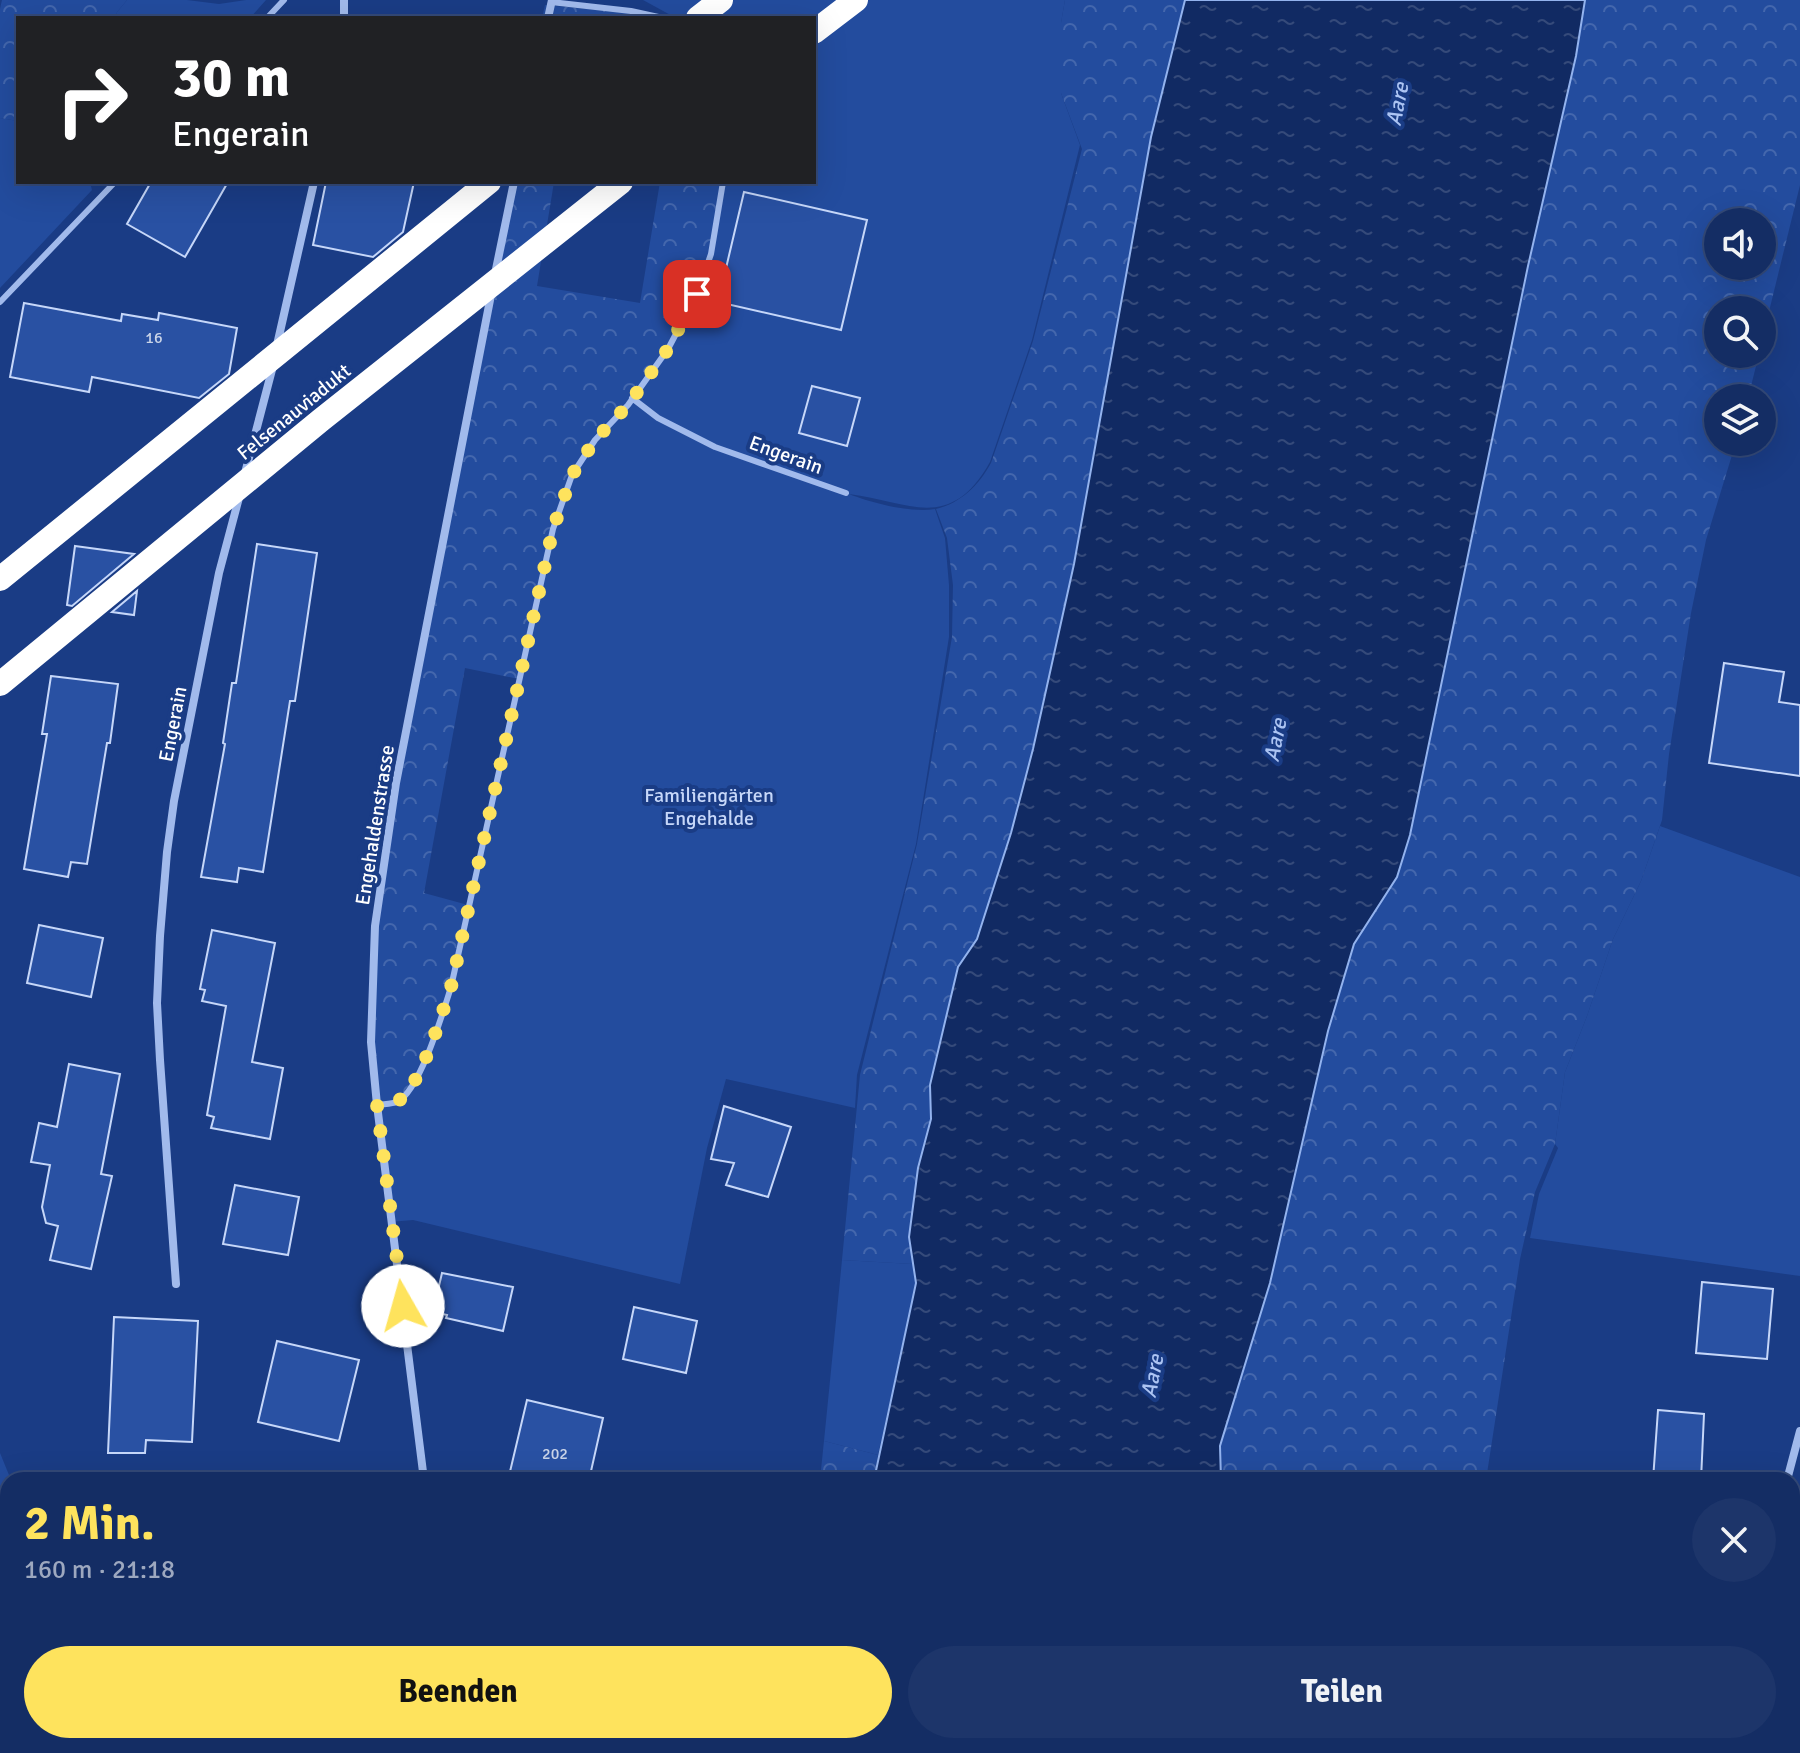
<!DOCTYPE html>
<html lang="de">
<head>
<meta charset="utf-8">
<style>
	:root { --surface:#142d64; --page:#1d356a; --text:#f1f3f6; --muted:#9da8bf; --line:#334978; --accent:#fee35d }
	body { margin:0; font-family:Signika,sans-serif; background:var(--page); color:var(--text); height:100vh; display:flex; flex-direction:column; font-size:30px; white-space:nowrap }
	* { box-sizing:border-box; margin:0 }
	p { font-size:26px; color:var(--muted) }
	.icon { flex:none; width:44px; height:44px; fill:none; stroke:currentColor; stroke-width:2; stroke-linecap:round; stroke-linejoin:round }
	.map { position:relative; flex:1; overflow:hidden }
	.panel { position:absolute; left:0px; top:1472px; width:1800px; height:282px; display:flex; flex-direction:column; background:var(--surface); border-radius:24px 24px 0 0; box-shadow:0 8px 32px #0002,0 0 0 2px var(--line) }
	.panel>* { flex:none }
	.top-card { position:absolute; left:16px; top:16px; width:800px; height:168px; border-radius:0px; box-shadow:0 8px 32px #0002,0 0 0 2px var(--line); background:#202124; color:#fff; overflow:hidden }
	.tools { position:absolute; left:1704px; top:208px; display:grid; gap:16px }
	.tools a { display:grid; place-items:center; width:72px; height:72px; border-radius:50%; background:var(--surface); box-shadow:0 8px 32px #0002,0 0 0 2px var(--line); font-size:40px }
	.pin { position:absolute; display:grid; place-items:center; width:68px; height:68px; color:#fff; margin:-34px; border-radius:16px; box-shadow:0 4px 12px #0006 }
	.me { position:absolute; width:88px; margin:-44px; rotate:353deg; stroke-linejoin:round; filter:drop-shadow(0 0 6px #0008) }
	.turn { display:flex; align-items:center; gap:28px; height:168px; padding:0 24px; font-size:36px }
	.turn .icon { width:104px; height:104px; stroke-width:2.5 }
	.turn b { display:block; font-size:56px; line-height:68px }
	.round { display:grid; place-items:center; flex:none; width:84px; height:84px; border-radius:42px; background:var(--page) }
	.overview { display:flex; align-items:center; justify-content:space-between; height:136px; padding:0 24px }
	h1 { font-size:48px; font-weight:800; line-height:60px; color:var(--accent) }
	.cta { display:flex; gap:16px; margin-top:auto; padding:16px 24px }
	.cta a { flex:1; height:92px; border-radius:48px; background:var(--accent); color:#111; font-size:32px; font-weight:800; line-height:92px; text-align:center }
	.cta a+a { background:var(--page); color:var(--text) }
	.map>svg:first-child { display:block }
	.green { fill:#234c9e }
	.forest { fill:url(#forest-crowns); fill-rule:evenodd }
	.water { fill:url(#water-ripples); stroke:#93b3ee; stroke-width:2 }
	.building { fill:#2951a3; stroke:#c6d7f9; stroke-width:2 }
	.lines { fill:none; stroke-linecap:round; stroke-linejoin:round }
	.service { stroke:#a1baec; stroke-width:6 }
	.minor { stroke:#a1baec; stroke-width:8 }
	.motorway { stroke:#fff; stroke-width:24 }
	.motorway-bridge { stroke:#fff; stroke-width:24 }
	.route { stroke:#fee35d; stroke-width:14; stroke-dasharray:0 25.2 }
	.labels { text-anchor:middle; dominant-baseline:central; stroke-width:8; stroke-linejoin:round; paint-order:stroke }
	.number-label { font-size:16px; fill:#cad4e8 }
	.street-label { font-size:20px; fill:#fff; stroke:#1a3c85 }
	.park-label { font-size:20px; fill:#c6d7f9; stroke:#1a3c85 }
	.water-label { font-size:22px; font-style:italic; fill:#acc4f3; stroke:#1a3c85 }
</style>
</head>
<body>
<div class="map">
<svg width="1800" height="1753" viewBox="0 0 1800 1753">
	<defs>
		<pattern id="forest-crowns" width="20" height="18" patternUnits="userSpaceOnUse" patternTransform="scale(2)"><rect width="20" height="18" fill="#234c9e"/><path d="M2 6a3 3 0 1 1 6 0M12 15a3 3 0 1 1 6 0" fill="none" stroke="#4467ad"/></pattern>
		<pattern id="water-ripples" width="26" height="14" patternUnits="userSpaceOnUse" patternTransform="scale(2)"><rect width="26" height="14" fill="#112a63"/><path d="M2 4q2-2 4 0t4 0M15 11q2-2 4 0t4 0" fill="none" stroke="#354a7a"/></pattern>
	</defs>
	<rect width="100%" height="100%" fill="#1a3c85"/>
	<!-- green -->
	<path class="green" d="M 127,0 L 187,0 L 219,4 L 246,0 L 266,0 L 250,18 L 115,18 L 117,12 Z
		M 643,0 L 1065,0 L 1061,23 L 1061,93 L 1080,145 L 1032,340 L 990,462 C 950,533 910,502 849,494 C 871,503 911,513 935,509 L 945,538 L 949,585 L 949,637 L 916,844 L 857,1075 L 855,1108 L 726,1079 L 707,1148 L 680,1284 L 413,1220 L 390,1222 L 379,1106 L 453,987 L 555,529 L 574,476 L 724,182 L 814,182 L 814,18 L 676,18 Z
		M 0,118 L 18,121 L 18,182 L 90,182 L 92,190 L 0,288 Z
		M 1660,826 L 1800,877 L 1800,1276 L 1530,1238 L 1539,1194 L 1558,1148 L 1555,1144 L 1565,1072 L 1587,1016 L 1613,939 L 1641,881 Z
		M 842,1260 L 913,1264 L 916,1283 L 878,1455 L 824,1441 Z"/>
	<!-- forest -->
	<path class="forest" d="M 2,0 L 127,0 L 117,12 L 115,18 L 18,18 L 18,121 L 0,118 L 0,9 Z
		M 1065,0 L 1185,0 L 1151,137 L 1074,564 L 1033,749 L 1011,833 L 977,939 L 958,967 L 930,1085 L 931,1119 L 918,1168 L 909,1237 L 913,1264 L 842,1260 L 860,1075 L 917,844 L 952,637 L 953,585 L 947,538 L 936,509 C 961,503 979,485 991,463 L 1033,341 L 1082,149 L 1061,93 L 1061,23 Z
		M 1585,0 L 1800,0 L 1800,185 L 1762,340 L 1762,310 L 1718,310 L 1718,354 L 1759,354 L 1748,398 L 1718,398 L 1718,442 L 1736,442 L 1706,540 L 1691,613 L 1669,754 L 1662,820 L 1641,881 L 1613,939 L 1587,1016 L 1565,1072 L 1555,1144 L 1535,1192 L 1520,1259 L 1486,1480 L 1221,1480 L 1220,1446 L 1270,1283 L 1328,1031 L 1354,944 L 1397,877 L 1410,835 L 1528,266 L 1576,56 ZM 1718,222 L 1762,222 L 1762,266 L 1718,266 Z
		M 545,5 L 630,13 L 657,18 L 542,18 Z
		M 512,182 L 554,182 L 537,286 L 640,303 L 660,182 L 721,182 L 709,253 L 696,294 L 667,349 L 571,474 L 552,529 L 519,679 L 465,668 L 424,893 L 468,905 L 450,986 L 427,1055 L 407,1092 L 396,1101 L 379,1104 L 372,1043 L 376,927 L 397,784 Z
		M 824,1441 L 878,1455 L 874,1480 L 820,1480 Z
		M 0,1453 L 11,1480 L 8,1480 L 8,1746 L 107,1746 L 112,1753 L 0,1753 Z
		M 1224,1746 L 1440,1746 L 1439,1753 L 1223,1753 Z"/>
	<!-- water -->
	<path class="water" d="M 1185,0 L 1585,0 L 1576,56 L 1528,266 L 1410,835 L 1397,877 L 1354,944 L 1328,1031 L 1270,1283 L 1220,1446 L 1221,1480 L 874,1480 L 916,1283 L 909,1237 L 918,1168 L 931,1119 L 930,1085 L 958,967 L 977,939 L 1011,833 L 1033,749 L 1074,564 L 1151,137 Z
		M 826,1746 L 1224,1746 L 1223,1753 L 824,1753 Z"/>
	<!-- building -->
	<path class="building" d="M 151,182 L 228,182 L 185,257 L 127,224 Z
		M 326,182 L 414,182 L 403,232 L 373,257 L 313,245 Z
		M 744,192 L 867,220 L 841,330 L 718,302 Z
		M 24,303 L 121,321 L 122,314 L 158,320 L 159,313 L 237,328 L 229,374 L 199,398 L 92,377 L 89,392 L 10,377 Z
		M 812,386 L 860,398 L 847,446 L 799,433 Z
		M 257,544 L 317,553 L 295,701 L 290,701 L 263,872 L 239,868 L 237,882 L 201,877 L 225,744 L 223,743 L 232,683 L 236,683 Z
		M 75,546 L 134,554 L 72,606 L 67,605 Z
		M 137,591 L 134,615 L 112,612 Z
		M 1724,663 L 1784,672 L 1779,702 L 1800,705 L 1800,776 L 1709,763 Z
		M 51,676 L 118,684 L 110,743 L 107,743 L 87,864 L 71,862 L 68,877 L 24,869 L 47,734 L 42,734 Z
		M 39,925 L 103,938 L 91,997 L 27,983 Z
		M 212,930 L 275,943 L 252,1062 L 283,1068 L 270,1139 L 211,1128 L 214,1117 L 207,1115 L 226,1006 L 202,1001 L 205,990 L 200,989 Z
		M 69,1064 L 120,1074 L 101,1174 L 112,1176 L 91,1269 L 50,1260 L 58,1226 L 46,1223 L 42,1207 L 50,1165 L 31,1162 L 39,1123 L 57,1127 Z
		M 724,1106 L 791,1127 L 768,1197 L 726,1185 L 734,1163 L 711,1159 Z
		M 235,1185 L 299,1197 L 288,1255 L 223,1244 Z
		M 442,1273 L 513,1287 L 503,1331 L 446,1318 L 447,1315 L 433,1312 Z
		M 1702,1282 L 1773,1289 L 1767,1359 L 1696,1353 Z
		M 634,1307 L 697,1321 L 686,1373 L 623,1359 Z
		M 114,1317 L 198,1321 L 192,1442 L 146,1440 L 145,1453 L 108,1453 Z
		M 277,1341 L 359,1360 L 339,1441 L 258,1422 Z
		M 527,1400 L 603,1418 L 589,1480 L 508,1480 Z
		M 1658,1410 L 1704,1414 L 1701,1480 L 1653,1480 Z"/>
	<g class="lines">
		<!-- service -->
		<path class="service" d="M 551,2 L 631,11 L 663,18
			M 267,18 L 284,0
			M 0,302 L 115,182
			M 632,398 L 658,418 L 715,447 L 846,493
			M 377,1105 C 383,1104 392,1104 397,1102 C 420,1091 443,1012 451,987 L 553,529 L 572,475 L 595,440 L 628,405 L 668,349 L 697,294 L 711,254 L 723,182"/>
		<!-- minor -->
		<path class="minor" d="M 344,18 L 344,0
			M 548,18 L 552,0
			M 495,274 L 514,182
			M 277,345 L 314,182
			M 245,473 L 273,366
			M 176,1284 L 160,1060 L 157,1003 L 160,936 L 167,852 L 174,801 L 219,573 L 240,494
			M 424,1480 L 377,1105 L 371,1042 L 375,926 L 396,783 L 491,295
			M 1787,1480 L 1800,1431
			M 425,1753 L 425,1746
			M 1729,1753 L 1730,1746"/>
		<!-- motorway -->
		<path class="motorway" d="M 698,18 L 721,0
			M 814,32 L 856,0"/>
		<!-- motorway-bridge -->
		<path class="motorway-bridge" d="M 0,579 L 489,182
			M 0,684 L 321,420 L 621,182"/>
	</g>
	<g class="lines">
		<!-- route -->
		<path class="route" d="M 403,1306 L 377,1105 C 383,1104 391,1104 396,1102 C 420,1091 442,1012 451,987 L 553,529 L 572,475 L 595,440 L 628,405 L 668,349 L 697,294"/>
	</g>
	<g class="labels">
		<!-- number labels -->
		<g class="number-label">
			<text x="154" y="338">16</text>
			<text x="555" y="1454">202</text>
		</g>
		<!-- street labels -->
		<g class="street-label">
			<text transform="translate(294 412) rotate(-39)">Felsenauviadukt</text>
			<text transform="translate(786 455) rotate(20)">Engerain</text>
			<text transform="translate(173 724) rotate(-79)">Engerain</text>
			<text transform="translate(375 825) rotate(-81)">Engehaldenstrasse</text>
		</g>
		<!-- park labels -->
		<g class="park-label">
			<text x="709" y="795">Familiengärten<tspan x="709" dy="23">Engehalde</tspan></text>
		</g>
		<!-- water labels -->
		<g class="water-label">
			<text transform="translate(1397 104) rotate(-79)">Aare</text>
			<text transform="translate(1275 740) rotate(-79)">Aare</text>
			<text transform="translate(1152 1376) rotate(-79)">Aare</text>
		</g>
	</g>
</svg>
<div class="tools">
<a><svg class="icon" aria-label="sound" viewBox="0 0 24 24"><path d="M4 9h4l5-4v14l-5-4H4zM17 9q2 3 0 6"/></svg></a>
<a><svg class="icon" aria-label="search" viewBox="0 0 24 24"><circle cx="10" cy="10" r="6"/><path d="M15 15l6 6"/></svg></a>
<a><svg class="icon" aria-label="layers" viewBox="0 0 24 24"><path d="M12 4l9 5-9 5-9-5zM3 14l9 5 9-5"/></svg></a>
</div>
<div class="pin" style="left:697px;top:294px;background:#d93025"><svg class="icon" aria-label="arrive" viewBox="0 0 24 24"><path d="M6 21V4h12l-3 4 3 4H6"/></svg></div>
<svg class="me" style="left:403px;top:1306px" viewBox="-20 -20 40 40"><circle r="19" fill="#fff"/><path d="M0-13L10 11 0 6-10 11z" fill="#fee35d"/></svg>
<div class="top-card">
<div class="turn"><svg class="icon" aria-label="right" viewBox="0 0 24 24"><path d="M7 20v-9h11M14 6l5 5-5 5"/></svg><div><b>30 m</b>Engerain</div></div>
</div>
<section class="panel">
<div class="overview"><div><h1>2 Min.</h1><p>160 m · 21:18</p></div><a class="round"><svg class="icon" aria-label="close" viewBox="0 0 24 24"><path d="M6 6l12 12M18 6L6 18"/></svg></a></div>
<div class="cta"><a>Beenden</a><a>Teilen</a></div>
</section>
</div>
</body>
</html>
